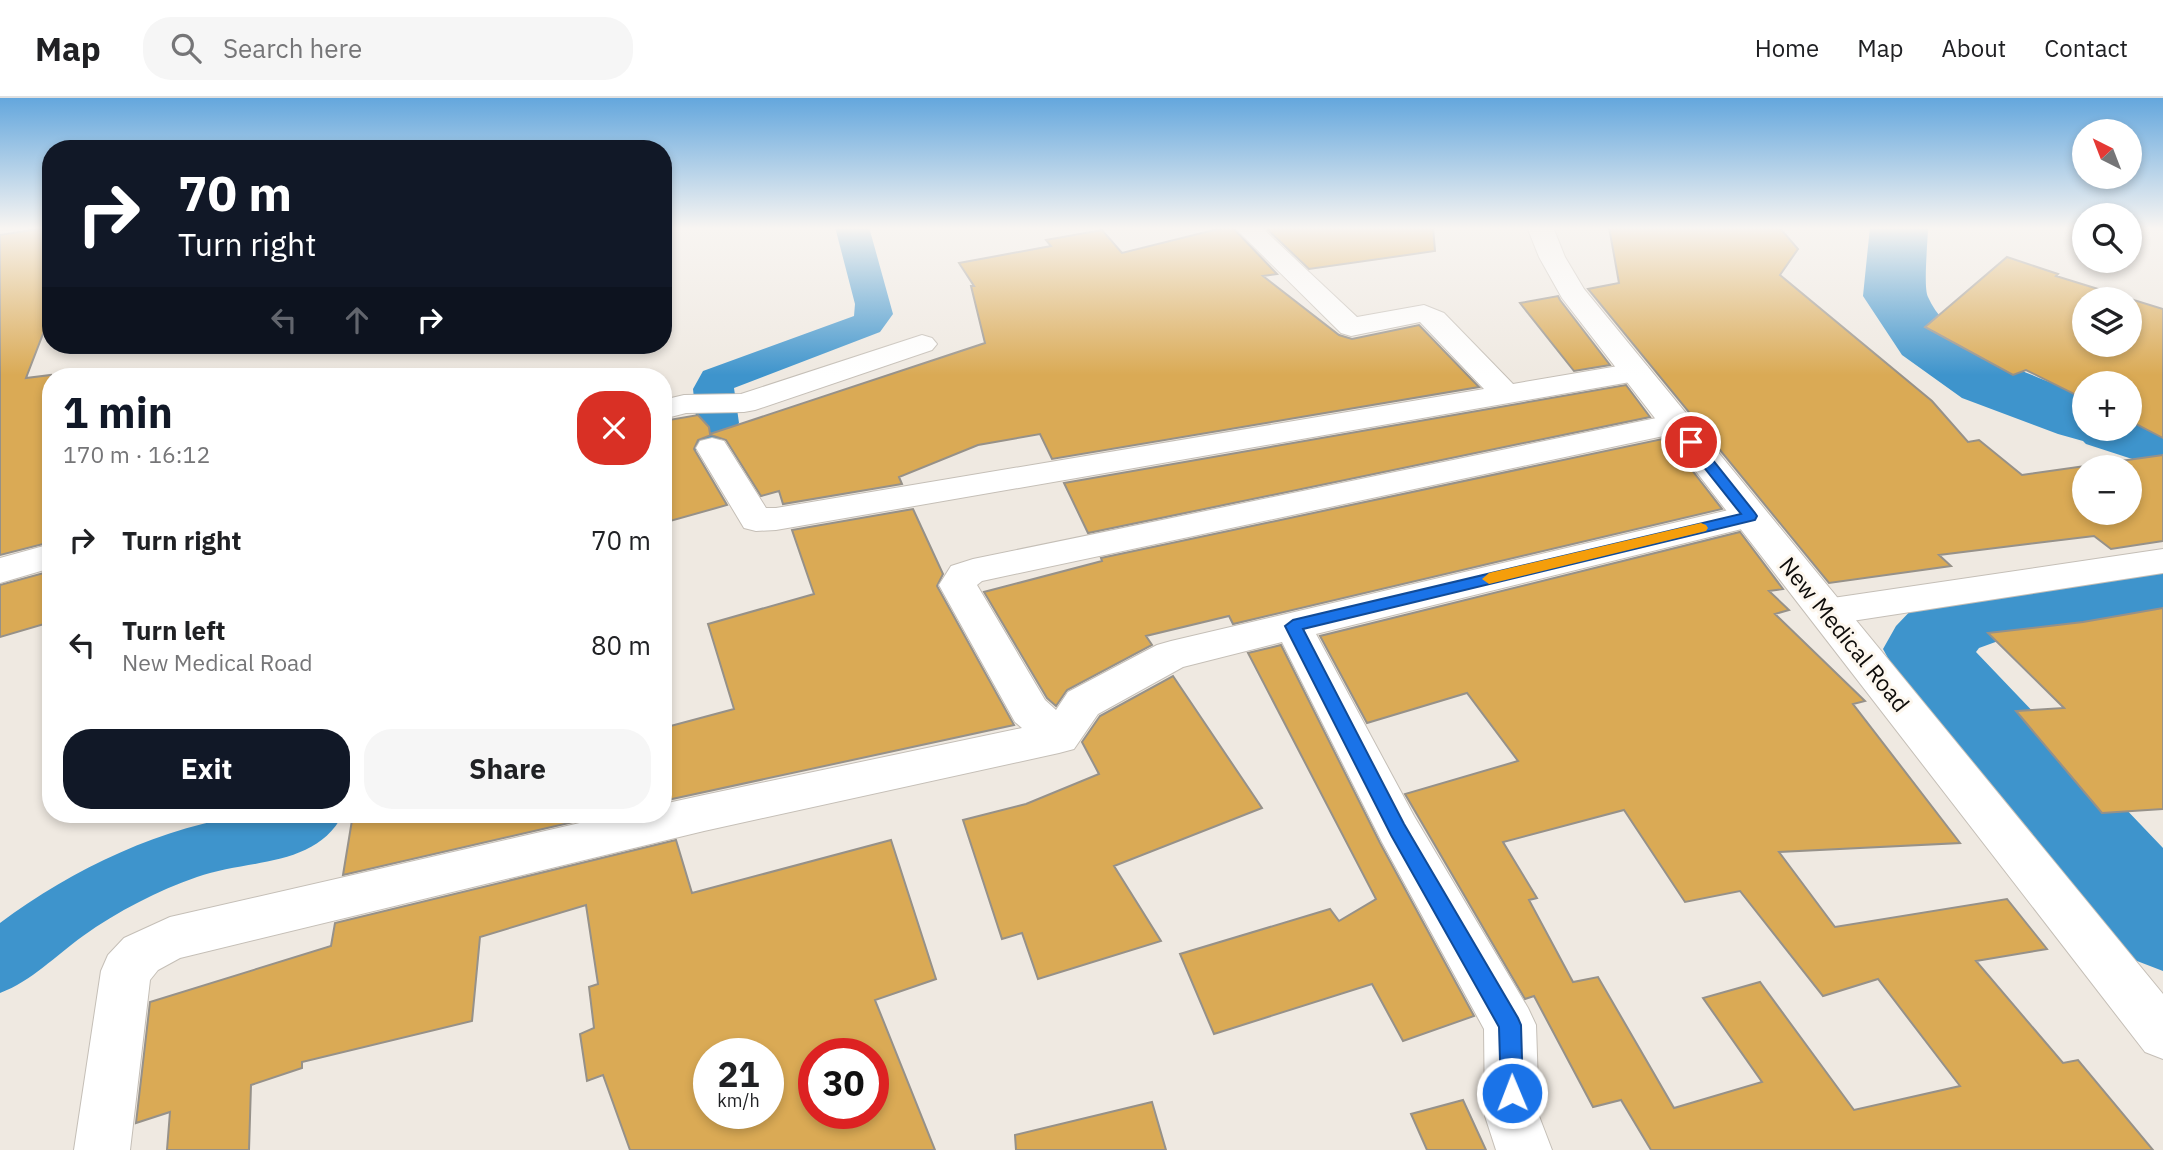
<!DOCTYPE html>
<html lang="en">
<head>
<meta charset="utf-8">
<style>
	:root { --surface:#fff; --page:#f6f6f6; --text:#202124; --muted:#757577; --line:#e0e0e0; --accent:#111827 }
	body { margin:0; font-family:"IBM Plex Sans",sans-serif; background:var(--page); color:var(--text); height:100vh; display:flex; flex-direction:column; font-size:26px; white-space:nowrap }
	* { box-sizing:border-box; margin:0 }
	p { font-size:23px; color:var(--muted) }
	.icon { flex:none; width:38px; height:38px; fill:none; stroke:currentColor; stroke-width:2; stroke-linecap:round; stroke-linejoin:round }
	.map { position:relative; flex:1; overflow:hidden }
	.drawer { position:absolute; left:42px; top:270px; width:630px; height:455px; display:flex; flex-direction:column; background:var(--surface); border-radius:28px; box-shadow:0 4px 10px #0003 }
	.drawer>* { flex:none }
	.guide { position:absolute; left:42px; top:42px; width:630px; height:214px; border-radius:28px; box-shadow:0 4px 10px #0003; background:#111827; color:#fff; overflow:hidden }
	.needle { width:46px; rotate:318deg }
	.controls { position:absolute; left:2072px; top:21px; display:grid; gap:14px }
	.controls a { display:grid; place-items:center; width:70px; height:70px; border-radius:50%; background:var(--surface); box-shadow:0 4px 10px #0003; font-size:35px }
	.speed { position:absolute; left:693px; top:940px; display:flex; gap:14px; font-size:35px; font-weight:700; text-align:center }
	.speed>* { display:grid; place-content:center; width:91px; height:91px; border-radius:50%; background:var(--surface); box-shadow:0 4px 10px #0003; line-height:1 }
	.speed small { font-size:18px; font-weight:400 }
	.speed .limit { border:10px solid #d22; background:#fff; color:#111 }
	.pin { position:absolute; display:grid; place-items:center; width:60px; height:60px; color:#fff; margin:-30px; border:4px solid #fff; border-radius:50%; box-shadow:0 2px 7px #0007 }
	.me { position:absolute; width:77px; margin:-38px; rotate:359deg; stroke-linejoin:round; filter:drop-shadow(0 0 5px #0008) }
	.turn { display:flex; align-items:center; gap:24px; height:147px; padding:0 21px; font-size:32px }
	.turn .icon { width:91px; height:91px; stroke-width:2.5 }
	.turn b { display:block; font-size:49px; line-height:60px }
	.lanes { display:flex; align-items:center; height:66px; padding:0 21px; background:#0003; justify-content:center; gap:35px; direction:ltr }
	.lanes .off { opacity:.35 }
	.round { display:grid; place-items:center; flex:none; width:74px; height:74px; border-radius:28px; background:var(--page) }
	.overview { display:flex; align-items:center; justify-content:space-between; height:119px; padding:0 21px }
	h1 { font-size:42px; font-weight:700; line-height:52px; color:var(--accent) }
	.cta { display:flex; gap:14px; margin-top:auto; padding:14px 21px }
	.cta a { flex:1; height:80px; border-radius:28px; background:var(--accent); color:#fff; font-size:28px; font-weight:700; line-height:80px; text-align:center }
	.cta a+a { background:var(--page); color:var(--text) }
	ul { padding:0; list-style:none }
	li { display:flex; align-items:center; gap:21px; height:105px; padding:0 21px }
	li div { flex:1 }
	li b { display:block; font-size:26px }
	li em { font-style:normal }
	header { display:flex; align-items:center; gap:42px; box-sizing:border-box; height:98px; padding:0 35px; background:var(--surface); border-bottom:2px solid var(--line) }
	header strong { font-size:33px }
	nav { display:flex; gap:38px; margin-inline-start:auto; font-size:24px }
	.search { width:490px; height:63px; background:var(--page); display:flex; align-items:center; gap:18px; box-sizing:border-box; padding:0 24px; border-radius:28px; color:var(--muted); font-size:26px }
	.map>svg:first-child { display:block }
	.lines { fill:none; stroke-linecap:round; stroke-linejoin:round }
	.canal { fill:#3e94cc; fill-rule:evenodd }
	.river { fill:#3e94cc; fill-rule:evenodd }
	.building { fill:#daaa55; stroke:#969189; stroke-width:2; fill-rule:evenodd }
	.minor-casing { stroke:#c5bfb7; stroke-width:2 }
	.tertiary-casing { stroke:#c5bfb7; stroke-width:2 }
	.minor { fill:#fff; fill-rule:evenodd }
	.tertiary { fill:#fff; fill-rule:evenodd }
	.route { fill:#1a73e8; stroke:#114b97; stroke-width:2 }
	.slow { fill:#f59e0b }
	.labels { text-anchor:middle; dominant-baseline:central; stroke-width:6; stroke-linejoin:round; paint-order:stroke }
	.street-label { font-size:23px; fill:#0e0c0a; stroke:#fdf7ee }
</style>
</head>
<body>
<header>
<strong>Map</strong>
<div class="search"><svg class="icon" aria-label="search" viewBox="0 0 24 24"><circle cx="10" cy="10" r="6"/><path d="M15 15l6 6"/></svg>Search here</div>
<nav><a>Home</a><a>Map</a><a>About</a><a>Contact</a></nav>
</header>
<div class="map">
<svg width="2163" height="1052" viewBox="0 0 2163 1052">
	<rect width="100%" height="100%" fill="#efe9e1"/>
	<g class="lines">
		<!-- canal -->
		<path class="canal" d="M 835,129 L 869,129 L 893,216 L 880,234 L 734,290 L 739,325 C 727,343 684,358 663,363 L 663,334 L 696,319 L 693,291 L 703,273 L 854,218 L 855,206 Z
			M 255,716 L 343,716 C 316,770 247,761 197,779 C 157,793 118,813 83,838 C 55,858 32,883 0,895 L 0,825 C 74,770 162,728 255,716 Z"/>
		<!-- river -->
		<path class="river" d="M 1870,129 L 1928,129 C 1928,143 1923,189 1928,199 C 1950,250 2036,279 2084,297 L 2084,331 L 2130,331 L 2130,314 L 2163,324 L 2163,371 L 2086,346 L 2083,343 L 2058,336 L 1962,300 L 1902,257 L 1863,198 Z
			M 2163,460 L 2163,518 L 2012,538 L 1979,550 L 1976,554 L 2163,750 L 2163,873 L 2124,858 L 1914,607 L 1883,551 L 1896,528 L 1917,506 L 1971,488 L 2001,479 Z"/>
	</g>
	<!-- building -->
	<path class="building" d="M 51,129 L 51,215 L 26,280 L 51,277 L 51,444 L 0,457 L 0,137 Z
		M 1226,129 L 1232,129 L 1277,176 L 1263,178 L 1339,237 L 1352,241 L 1419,227 L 1479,289 L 1052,361 L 1040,336 L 978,347 L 899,379 L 902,386 L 783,406 L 779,393 L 761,398 L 726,342 L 711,337 L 698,342 L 694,351 L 727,407 L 663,425 L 663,323 L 698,317 L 709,329 L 710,336 L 985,245 L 971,188 L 974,188 L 959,165 L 1051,148 L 1046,142 L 1102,132 L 1122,155 Z
		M 1265,129 L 1433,129 L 1435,153 L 1309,171 Z
		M 1609,129 L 1779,129 L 1798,151 L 1780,177 L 1932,303 L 1968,344 L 1979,342 L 2022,377 L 2163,357 L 2163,443 L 2111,451 L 2094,438 L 1939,457 L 1951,468 L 1829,485 L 1588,191 L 1619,185 ZM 2084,369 L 2130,369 L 2130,415 L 2084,415 Z
		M 2007,159 L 2058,176 L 2056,178 L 2163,211 L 2163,340 L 2130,323 L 2130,285 L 2084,285 L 2084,301 L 2026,272 L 2013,277 L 1925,229 ZM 2084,201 L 2130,201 L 2130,247 L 2084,247 Z
		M 1558,198 L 1560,202 L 1610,267 L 1574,273 L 1520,205 Z
		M 1626,287 L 1650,319 L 1088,435 L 1064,385 Z
		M 1667,340 L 1722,411 L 1233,526 L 1229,518 L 1146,538 L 1152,547 L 1067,592 L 1056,608 L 1047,600 L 984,494 L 1102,463 L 1101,460 Z
		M 913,411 L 943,476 L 937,488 L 1014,627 L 663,703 L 663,630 L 734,611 L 708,526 L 814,496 L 792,432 Z
		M 1740,434 L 1783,491 L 1769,493 L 1789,512 L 1775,516 L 1865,603 L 1853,606 L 1960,745 L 1779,754 L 1835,829 L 2007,801 L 2047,851 L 1976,863 L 2063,965 L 2078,962 L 2153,1052 L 1651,1052 L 1621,1002 L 1593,1009 L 1534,898 L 1525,901 L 1405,696 L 1518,663 L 1467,595 L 1367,625 L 1320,538 ZM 1624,712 L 1685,804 L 1740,793 L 1823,898 L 1878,881 L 1960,988 L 1854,1012 L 1760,884 L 1703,900 L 1762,984 L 1674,1010 L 1598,879 L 1573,884 L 1529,802 L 1537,800 L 1503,744 Z
		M 51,473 L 51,524 L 0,539 L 0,487 Z
		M 2163,510 L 2163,711 L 2102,715 L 2016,613 L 2064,610 L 1988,535 L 2083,524 Z
		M 1281,547 L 1380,745 L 1474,918 L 1403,943 L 1372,886 L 1214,936 L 1180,856 L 1330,811 L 1339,823 L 1376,801 L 1248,555 Z
		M 1173,578 L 1262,710 L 1114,768 L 1161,843 L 1038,881 L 1022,835 L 1002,841 L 963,722 L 1026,706 L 1099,676 L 1082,644 L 1100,618 Z
		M 353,716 L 608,716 L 343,777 Z
		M 676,742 L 692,795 L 891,742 L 936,881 L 875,902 L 935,1052 L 630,1052 L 603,977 L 587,983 L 580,936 L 594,930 L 589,889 L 598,886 L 586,807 L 480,839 L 472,923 L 302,964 L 302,970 L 251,987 L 249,1052 L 167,1052 L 170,1014 L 136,1025 L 150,904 L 331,848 L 335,825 ZM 709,956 L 768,956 L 768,1015 L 709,1015 ZM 814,956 L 873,956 L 873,1015 L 814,1015 Z
		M 1463,1002 L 1486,1052 L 1427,1052 L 1411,1016 Z
		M 1152,1004 L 1166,1052 L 1016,1052 L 1015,1037 Z"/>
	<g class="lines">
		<defs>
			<path id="minor" d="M 1234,129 L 1261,129 L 1357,219 L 1424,207 L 1444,215 L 1513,286 L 1636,265 L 1647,268 L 1651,274 L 1647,280 L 1636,283 L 776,432 L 756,433 L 744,430 L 696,350 L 700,343 L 712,340 L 724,343 L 766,410 L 776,410 L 1484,291 L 1420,224 L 1351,238 L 1341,235 Z
				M 922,237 L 932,240 L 937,246 L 932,252 L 755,312 L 744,314 L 686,315 L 663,321 L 663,302 L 684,297 L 741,296 Z
				M 1676,316 L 1687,319 L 1692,326 L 1687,333 L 982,483 L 977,487 L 1045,602 L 1056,612 L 1068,594 L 1157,547 L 1171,543 L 1750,407 L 1762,410 L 1767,418 L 1762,426 L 1316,536 L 1414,718 L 1528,910 L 1536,927 L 1539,1018 L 1552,1052 L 1496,1052 L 1485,1018 L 1484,931 L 1382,744 L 1282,544 L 1183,569 L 1098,616 L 1074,651 L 1059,655 L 704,733 L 180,860 L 158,872 L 150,882 L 130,1052 L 74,1052 L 101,873 L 108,857 L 124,840 L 170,819 L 619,716 L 663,716 L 663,706 L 704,697 L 1022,630 L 1015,624 L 939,487 L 951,468 L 973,461 Z
				M 51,446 L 51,470 L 0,485 L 0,460 Z
				M 2163,451 L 2163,475 L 1826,527 L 1813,523 L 1807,514 L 1813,505 L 1826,501 Z"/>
			<path id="tertiary" d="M 1527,129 L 1553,129 L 1565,159 L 1584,191 L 2163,896 L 2163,961 L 2145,954 L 1562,200 L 1539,159 Z"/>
		</defs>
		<!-- minor casing -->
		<use href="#minor" class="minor-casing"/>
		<!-- tertiary casing -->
		<use href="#tertiary" class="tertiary-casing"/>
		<!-- minor -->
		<use href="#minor" class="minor"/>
		<!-- tertiary -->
		<use href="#tertiary" class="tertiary"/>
	</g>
	<!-- sky -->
	<linearGradient id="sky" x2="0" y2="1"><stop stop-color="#64a7dd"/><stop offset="0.47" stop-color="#f8f5f2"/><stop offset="1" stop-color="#f8f5f2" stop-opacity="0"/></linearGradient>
	<rect width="2163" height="277" fill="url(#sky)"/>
	<!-- route -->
	<path class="route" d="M 1691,340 L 1696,341 L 1755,415 L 1757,418 L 1755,422 L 1303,531 L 1404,726 L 1518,920 L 1521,927 L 1523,995 L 1520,1003 L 1512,1006 L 1504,1003 L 1501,995 L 1499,929 L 1391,737 L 1285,528 L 1293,522 L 1741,416 L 1684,344 Z"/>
	<!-- slow -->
	<path class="slow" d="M 1701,425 L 1706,427 L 1708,430 L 1706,433 L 1489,486 L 1482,481 L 1489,475 Z"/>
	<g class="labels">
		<!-- street labels -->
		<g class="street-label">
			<text transform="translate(1845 536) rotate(51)">New Medical Road</text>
		</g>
	</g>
</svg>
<div class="controls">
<a><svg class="needle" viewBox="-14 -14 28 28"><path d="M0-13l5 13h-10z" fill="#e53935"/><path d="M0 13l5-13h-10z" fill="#757577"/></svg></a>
<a><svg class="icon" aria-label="search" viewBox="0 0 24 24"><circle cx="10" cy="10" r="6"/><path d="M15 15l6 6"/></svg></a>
<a><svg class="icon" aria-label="layers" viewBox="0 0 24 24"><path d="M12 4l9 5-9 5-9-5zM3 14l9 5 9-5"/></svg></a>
<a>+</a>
<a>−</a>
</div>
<div class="speed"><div>21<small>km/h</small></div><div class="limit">30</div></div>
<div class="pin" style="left:1691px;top:344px;background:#d93025"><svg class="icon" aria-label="arrive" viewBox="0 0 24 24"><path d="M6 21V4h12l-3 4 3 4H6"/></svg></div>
<svg class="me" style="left:1512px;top:995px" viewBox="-20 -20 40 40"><circle r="17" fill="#1a73e8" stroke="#fff" stroke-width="3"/><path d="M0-11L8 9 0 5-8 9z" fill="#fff"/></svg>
<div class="guide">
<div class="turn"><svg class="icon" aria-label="right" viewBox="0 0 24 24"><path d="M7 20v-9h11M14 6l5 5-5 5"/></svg><div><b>70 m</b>Turn right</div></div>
<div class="lanes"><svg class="icon off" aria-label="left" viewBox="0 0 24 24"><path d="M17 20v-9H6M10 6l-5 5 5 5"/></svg><svg class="icon off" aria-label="ahead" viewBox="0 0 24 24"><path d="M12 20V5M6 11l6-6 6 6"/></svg><svg class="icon" aria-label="right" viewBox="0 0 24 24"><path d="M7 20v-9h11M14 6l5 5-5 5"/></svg></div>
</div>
<section class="drawer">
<div class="overview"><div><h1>1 min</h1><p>170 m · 16:12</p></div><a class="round" style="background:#d93025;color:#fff"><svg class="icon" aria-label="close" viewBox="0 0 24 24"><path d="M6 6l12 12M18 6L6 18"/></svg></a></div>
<ul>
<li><svg class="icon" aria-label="right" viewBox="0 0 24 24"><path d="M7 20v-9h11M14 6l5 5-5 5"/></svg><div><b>Turn right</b></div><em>70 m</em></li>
<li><svg class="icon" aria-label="left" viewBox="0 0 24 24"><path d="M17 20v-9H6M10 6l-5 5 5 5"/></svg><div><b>Turn left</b><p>New Medical Road</p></div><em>80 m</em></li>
</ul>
<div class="cta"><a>Exit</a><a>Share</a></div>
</section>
</div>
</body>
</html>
